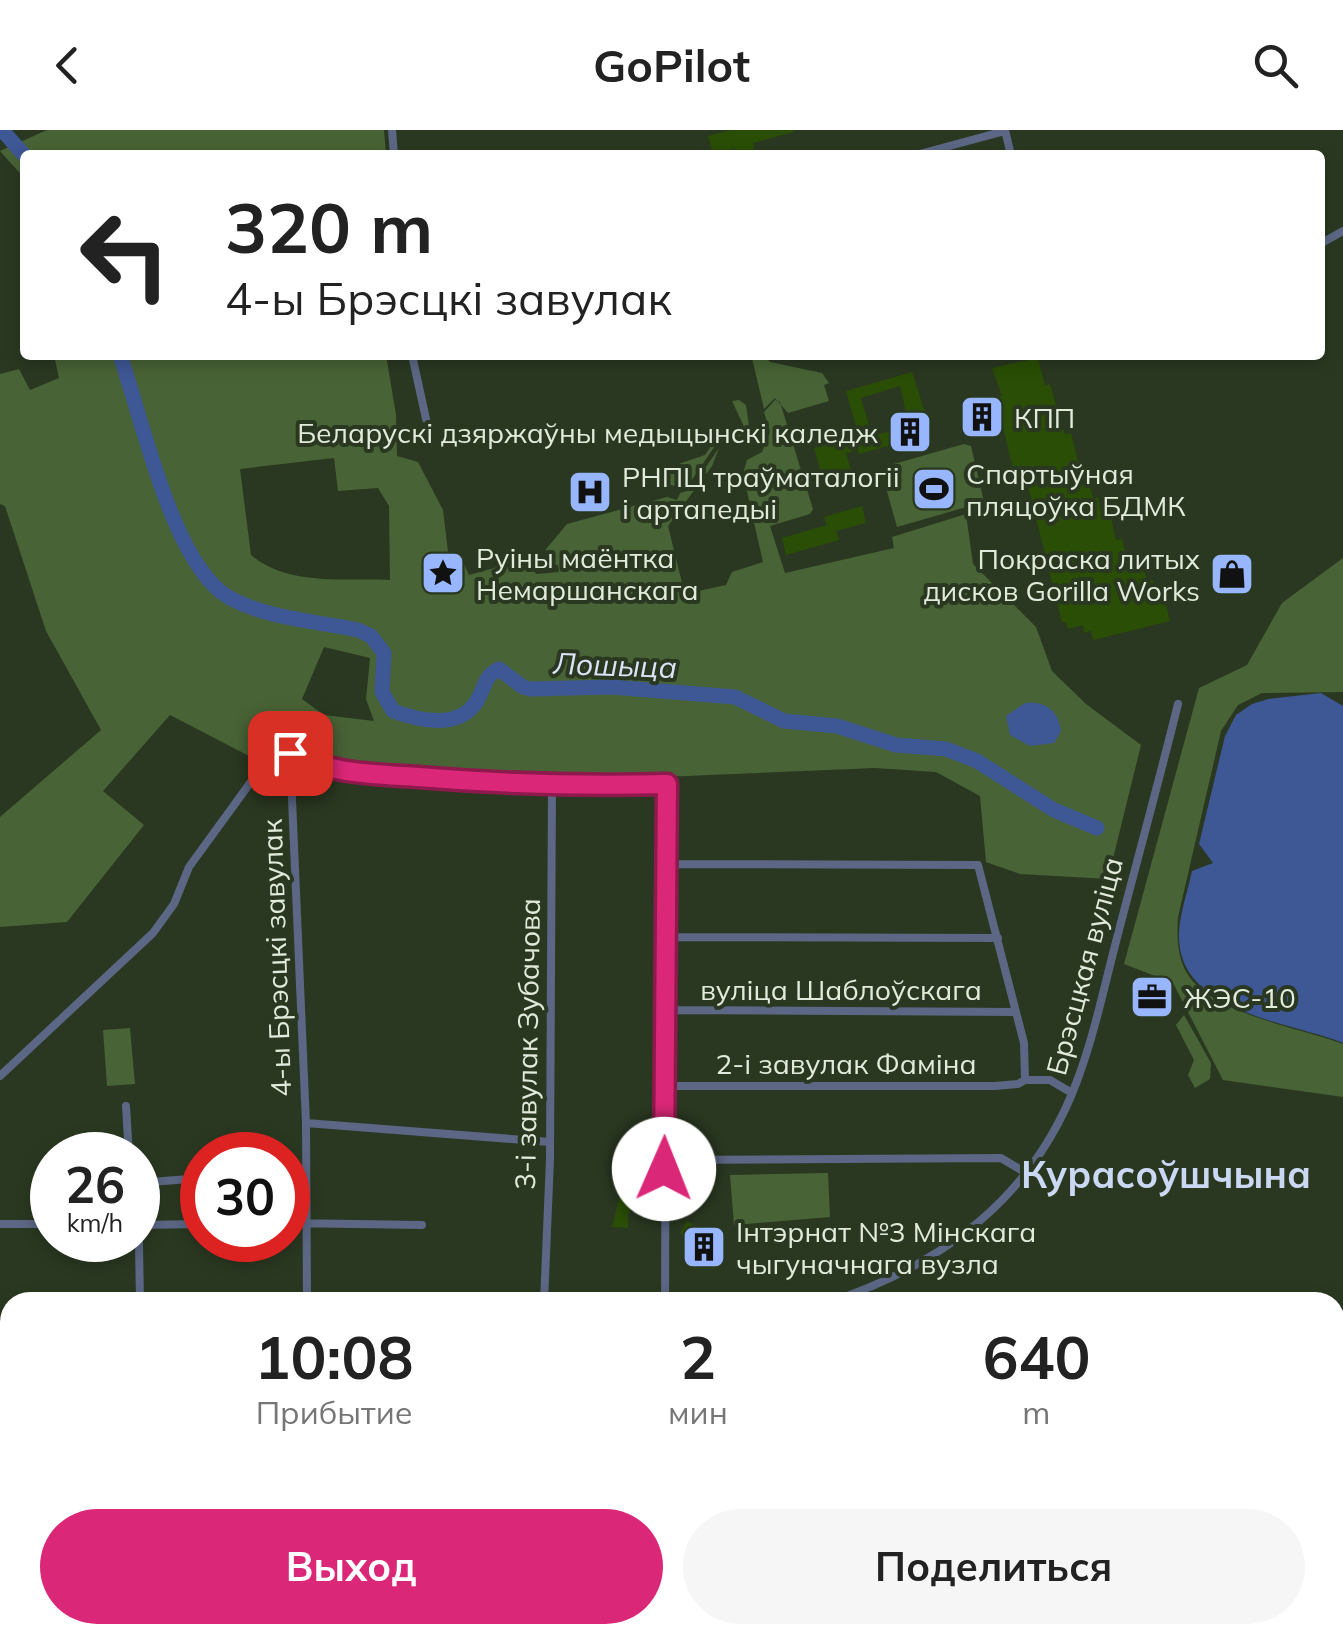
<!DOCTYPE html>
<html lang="ru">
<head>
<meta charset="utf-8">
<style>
	:root { --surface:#fff; --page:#f6f6f6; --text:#222; --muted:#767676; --accent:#db2777 }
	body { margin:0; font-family:Mulish,sans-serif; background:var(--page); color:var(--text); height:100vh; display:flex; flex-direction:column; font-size:38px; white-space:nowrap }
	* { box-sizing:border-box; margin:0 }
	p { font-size:32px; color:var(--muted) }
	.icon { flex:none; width:55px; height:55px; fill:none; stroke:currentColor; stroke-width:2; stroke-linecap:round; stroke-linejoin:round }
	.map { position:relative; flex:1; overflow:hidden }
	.sheet { position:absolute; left:0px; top:1162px; width:1345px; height:352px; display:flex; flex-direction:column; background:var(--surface); border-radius:30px 30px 0 0; box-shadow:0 5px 15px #0003 }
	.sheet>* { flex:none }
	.guide { position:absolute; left:20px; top:20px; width:1305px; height:210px; border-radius:10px; box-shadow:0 5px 15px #0003; background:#fff; color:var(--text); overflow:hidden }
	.speed { position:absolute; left:30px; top:1002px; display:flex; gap:20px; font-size:50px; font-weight:700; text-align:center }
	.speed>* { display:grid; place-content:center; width:130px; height:130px; border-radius:50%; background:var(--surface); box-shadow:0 5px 15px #0003; line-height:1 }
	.speed small { font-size:25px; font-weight:400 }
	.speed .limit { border:15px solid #d22; background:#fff; color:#111 }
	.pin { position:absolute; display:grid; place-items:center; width:85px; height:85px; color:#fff; margin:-42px; border-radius:20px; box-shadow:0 5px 15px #0006 }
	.me { position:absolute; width:110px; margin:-55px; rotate:1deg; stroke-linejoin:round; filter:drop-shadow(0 0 8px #0008) }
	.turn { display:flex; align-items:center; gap:35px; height:210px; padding:0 40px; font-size:45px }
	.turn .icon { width:130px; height:130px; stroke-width:2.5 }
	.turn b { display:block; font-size:70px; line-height:85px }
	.eta { display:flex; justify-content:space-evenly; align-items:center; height:170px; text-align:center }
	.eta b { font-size:60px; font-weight:700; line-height:70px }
	.button { display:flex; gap:20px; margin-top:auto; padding:20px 40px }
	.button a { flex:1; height:115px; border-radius:60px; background:var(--accent); color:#fff; font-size:40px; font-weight:700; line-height:115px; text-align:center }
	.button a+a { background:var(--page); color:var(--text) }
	header { display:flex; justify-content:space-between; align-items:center; height:130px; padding:0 40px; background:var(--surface); font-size:45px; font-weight:700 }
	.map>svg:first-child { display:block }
	.green { fill:#486335; fill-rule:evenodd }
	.water { fill:#3e5795 }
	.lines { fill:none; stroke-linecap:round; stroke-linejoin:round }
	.river { stroke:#3e5795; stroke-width:15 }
	.building { fill:#2a4e05; fill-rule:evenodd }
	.minor { stroke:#5b6784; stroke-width:8 }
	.route-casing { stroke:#8e194d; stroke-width:25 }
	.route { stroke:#db2777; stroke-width:18 }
	.labels { text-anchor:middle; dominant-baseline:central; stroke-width:8; stroke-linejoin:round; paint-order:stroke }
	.poi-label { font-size:28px; fill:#e1eadb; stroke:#2a3821; text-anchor:start }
	.street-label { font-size:28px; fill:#e1eadb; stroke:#2a3821 }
	.water-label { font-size:30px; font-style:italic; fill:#dae2f5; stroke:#2a3821 }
	.district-label { font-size:38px; font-weight:bold; fill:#cbd8f3; stroke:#2a3821 }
</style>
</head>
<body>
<header><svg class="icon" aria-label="back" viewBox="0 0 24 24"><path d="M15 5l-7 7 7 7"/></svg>GoPilot<svg class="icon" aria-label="search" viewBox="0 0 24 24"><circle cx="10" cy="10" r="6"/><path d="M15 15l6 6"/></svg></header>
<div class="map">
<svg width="1343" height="1514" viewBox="0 0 1343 1514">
	<rect width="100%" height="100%" fill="#2a3821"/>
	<!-- green -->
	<path class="green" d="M 47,0 L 384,0 L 386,25 L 25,25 L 25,49 L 0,21 Z
		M 54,225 L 386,225 L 396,285 L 397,326 L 418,332 L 443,380 L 448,422 L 461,427 L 469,445 L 519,431 L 530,433 L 536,444 L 559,442 L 558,435 L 549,435 L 546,419 L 567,394 L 667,367 L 677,370 L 680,363 L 690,360 L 719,318 L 712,336 L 668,396 L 683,457 L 689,463 L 726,455 L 732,442 L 763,432 L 743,344 L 747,330 L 762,322 L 770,302 L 764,282 L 775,270 L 780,272 L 813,379 L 810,384 L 770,396 L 785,443 L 894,418 L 892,407 L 966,384 L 973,434 L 1036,497 L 1052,541 L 1086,574 L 1141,615 L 1108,749 L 1020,744 L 986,732 L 980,666 L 936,642 L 875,638 L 613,649 L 416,642 L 320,630 L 278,608 L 263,613 L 251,627 L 170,585 L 103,661 L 144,695 L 67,792 L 0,797 L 0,687 L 101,600 L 46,501 L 5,376 L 0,374 L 0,244 L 19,239 L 30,260 L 59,248 ZM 334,328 L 338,361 L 378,358 L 389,376 L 390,450 C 344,448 288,456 251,425 L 240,339 ZM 324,517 L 370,528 L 366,569 L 374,591 L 324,585 L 302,569 Z
		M 764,225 L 770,232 L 822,243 L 829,253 L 824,255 L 829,271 L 788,283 L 775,268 L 764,279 L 752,228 Z
		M 739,270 L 746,275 L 750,303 L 717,313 L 687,357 L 669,355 L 667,338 L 705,325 L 715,310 L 746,301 L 732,271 Z
		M 964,314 L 971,316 L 984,372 L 897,397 L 883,347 L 887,336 Z
		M 1343,428 L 1343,562 L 1262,563 L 1238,575 L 1221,601 L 1178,787 C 1177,803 1177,820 1183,835 C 1200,883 1300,897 1343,914 L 1343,967 L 1223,950 L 1173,853 L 1124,834 L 1199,558 L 1247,535 L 1282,473 Z
		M 1184,885 L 1211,933 L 1210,949 L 1195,958 L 1188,945 L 1194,930 L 1176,895 Z
		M 130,898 L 135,954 L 107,956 L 103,900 Z
		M 828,1043 L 830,1087 L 734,1095 L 730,1045 Z"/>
	<!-- water -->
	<path class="water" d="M 1321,563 L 1343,576 L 1343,913 C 1288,891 1176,883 1179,803 C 1180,782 1188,761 1192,741 L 1213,733 L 1199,714 L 1225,606 L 1236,585 L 1252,574 L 1268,569 Z
		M 1025,573 C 1046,571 1058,580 1061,601 L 1054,613 L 1030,616 L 1010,605 L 1006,586 Z
		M 1343,1375 L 1343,1514 L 1293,1514 L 1299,1505 L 1335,1505 L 1335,1444 Z"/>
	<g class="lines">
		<!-- river -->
		<path class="river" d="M 2,0 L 25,26
			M 120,225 C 142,288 173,437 230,468 C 269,489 316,491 358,500 L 371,506 L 384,523 L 382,562 L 393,581 C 423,592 465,600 480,565 C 486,553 486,545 499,539 L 523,557 L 531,559 L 611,557 L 735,567 L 784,591 L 837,596 L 896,615 L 946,619 L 977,631 L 1054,680 L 1097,698"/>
	</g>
	<!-- building -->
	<path class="building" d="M 731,0 L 794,0 L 794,2 L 753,13 L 754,20 L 737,25 L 735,18 L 713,24 L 708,6 Z
		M 1038,228 L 1045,256 L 1050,254 L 1065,305 L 1071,303 L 1078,331 L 1083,330 L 1093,368 L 1098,367 L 1103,390 L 1111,388 L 1116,410 L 1122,409 L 1126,424 L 1140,421 L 1147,452 L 1153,450 L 1159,473 L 1165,471 L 1170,491 L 1093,510 L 1091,501 L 1084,503 L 1083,495 L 1068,499 L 1066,492 L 1062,493 L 1026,348 L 1016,351 L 996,268 L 1002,266 L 992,238 Z
		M 912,242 L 932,304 L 859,324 L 858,320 L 846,323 L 854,351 L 826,359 L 814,318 L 843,310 L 845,315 L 857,312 L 854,304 L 858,303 L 846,261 ZM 900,256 L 909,296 L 872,306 L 861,268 Z
		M 862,376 L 866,393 L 836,401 L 839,410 L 786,425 L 782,408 L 827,395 L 824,387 Z
		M 642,1047 L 653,1069 L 641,1076 L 636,1068 L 628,1085 L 628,1098 L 612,1097 L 620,1065 Z
		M 687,1091 L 704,1102 L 714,1121 L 716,1139 L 691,1139 L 691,1124 L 701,1124 L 680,1103 Z"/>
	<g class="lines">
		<!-- minor -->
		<path class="minor" d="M 392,0 L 394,25
			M 1005,0 L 1011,25
			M 916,25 L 1005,1
			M 1320,114 L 1343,101
			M 412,225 L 426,289
			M 667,734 L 978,735 L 1024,913 L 1025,950 L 1050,950 L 1072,963
			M 666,807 L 998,808
			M 666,880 L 1016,882
			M 0,946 L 153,803 L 174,774 L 189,737 L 261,638 L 274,624 L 290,623
			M 665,956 L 995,956 L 1018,954 L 1025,950
			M 126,976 L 129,1025
			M 306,993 L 550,1012
			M 664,1030 L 1001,1028 L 1026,1043
			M 288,1042 L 306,1041
			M 138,1053 L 202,1048
			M 138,1057 L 140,1172
			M 288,1093 L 422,1095
			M 0,1094 L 52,1094
			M 138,1095 L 202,1094
			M 307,1172 L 306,993 L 290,623 C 331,645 380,644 426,648 C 507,654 586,657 667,654 L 665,1172
			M 544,1172 L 550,1029 L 552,657
			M 830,1172 C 944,1134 1034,1067 1077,951 C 1095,903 1105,853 1118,804 C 1138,727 1159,651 1178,574
			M 0,1245 L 10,1245
			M 585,1514 L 585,1505"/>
	</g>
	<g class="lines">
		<defs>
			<path id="route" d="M 290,623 C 329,644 374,644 418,647 C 502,654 584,656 667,654 L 664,1039"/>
		</defs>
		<!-- route casing -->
		<use href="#route" class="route-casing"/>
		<!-- route -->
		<use href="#route" class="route"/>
	</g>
	<!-- icons -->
	<defs>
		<symbol id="building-square" viewBox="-11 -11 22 22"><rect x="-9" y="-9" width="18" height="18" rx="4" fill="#97b6fd" stroke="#2a3821"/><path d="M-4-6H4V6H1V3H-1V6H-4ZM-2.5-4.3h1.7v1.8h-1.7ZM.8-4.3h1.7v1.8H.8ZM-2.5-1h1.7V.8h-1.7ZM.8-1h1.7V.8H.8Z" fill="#111"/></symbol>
		<symbol id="stadium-square" viewBox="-11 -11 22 22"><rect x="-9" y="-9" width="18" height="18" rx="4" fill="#97b6fd" stroke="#2a3821"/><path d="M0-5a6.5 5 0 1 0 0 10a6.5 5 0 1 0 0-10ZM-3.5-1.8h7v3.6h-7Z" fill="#111"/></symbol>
		<symbol id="hospital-square" viewBox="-11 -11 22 22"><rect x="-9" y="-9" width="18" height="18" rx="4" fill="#97b6fd" stroke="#2a3821"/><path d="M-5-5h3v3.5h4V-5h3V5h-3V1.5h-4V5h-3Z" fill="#111"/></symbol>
		<symbol id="sight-square" viewBox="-11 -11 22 22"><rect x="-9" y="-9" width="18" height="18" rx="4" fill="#97b6fd" stroke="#2a3821"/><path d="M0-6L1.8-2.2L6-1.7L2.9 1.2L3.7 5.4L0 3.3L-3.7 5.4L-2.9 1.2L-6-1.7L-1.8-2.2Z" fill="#111"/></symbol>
		<symbol id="shop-square" viewBox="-11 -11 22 22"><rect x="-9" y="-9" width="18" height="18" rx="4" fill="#97b6fd" stroke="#2a3821"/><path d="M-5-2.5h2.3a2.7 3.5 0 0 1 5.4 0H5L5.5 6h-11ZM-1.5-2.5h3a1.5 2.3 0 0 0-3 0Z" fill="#111"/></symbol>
		<symbol id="office-square" viewBox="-11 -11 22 22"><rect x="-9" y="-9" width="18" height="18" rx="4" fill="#97b6fd" stroke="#2a3821"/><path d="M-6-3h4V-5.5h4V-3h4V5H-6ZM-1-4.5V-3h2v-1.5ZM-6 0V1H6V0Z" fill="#111"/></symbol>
	</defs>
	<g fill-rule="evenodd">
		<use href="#building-square" x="957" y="262" width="50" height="50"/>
		<use href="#building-square" x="885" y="277" width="50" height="50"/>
		<use href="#stadium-square" x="909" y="334" width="50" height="50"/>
		<use href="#hospital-square" x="565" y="337" width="50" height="50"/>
		<use href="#sight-square" x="418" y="418" width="50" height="50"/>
		<use href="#shop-square" x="1207" y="419" width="50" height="50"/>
		<use href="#office-square" x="1127" y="842" width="50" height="50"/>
		<use href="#building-square" x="679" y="1092" width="50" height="50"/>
	</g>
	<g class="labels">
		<!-- poi labels -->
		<g class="poi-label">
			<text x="1014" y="287">КПП</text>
			<text x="878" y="302" text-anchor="end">Беларускі дзяржаўны медыцынскі каледж</text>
			<text x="966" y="343">Спартыўная<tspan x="966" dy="32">пляцоўка БДМК</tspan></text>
			<text x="622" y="346">РНПЦ траўматалогіі<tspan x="622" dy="32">і артапедыі</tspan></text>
			<text x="476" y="427">Руіны маёнтка<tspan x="476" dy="32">Немаршанскага</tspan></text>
			<text x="1200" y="428" text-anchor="end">Покраска литых<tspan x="1200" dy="32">дисков Gorilla Works</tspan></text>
			<text x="1184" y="867">ЖЭС-10</text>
			<text x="736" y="1101">Інтэрнат №3 Мінскага<tspan x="736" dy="32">чыгуначнага вузла</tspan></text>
		</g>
		<!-- street labels -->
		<g class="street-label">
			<text transform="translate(276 828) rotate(-92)">4-ы Брэсцкі завулак</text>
			<text transform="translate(1084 836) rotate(-75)">Брэсцкая вуліца</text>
			<text x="841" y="859">вуліца Шаблоўскага</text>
			<text transform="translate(527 914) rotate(-89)">3-і завулак Зубачова</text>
			<text x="846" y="933">2-і завулак Фаміна</text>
		</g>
		<!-- water labels -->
		<g class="water-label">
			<text transform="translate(615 535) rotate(2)">Лошыца</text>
		</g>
		<!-- district labels -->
		<g class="district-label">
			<text x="1166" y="1044">Курасоўшчына</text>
		</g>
	</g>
</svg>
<div class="speed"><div>26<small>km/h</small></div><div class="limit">30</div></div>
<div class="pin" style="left:290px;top:623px;background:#d93025"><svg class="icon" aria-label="arrive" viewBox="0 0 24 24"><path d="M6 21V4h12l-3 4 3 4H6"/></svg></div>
<svg class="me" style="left:664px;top:1039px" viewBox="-20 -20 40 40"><circle r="19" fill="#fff"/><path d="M0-13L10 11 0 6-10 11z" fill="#db2777"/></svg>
<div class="guide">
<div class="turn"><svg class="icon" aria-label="left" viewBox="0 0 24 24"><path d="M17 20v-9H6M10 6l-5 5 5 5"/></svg><div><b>320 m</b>4-ы Брэсцкі завулак</div></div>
</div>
<section class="sheet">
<div class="eta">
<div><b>10:08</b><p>Прибытие</p></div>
<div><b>2</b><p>мин</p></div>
<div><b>640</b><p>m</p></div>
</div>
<div class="button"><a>Выход</a><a>Поделиться</a></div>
</section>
</div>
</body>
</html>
